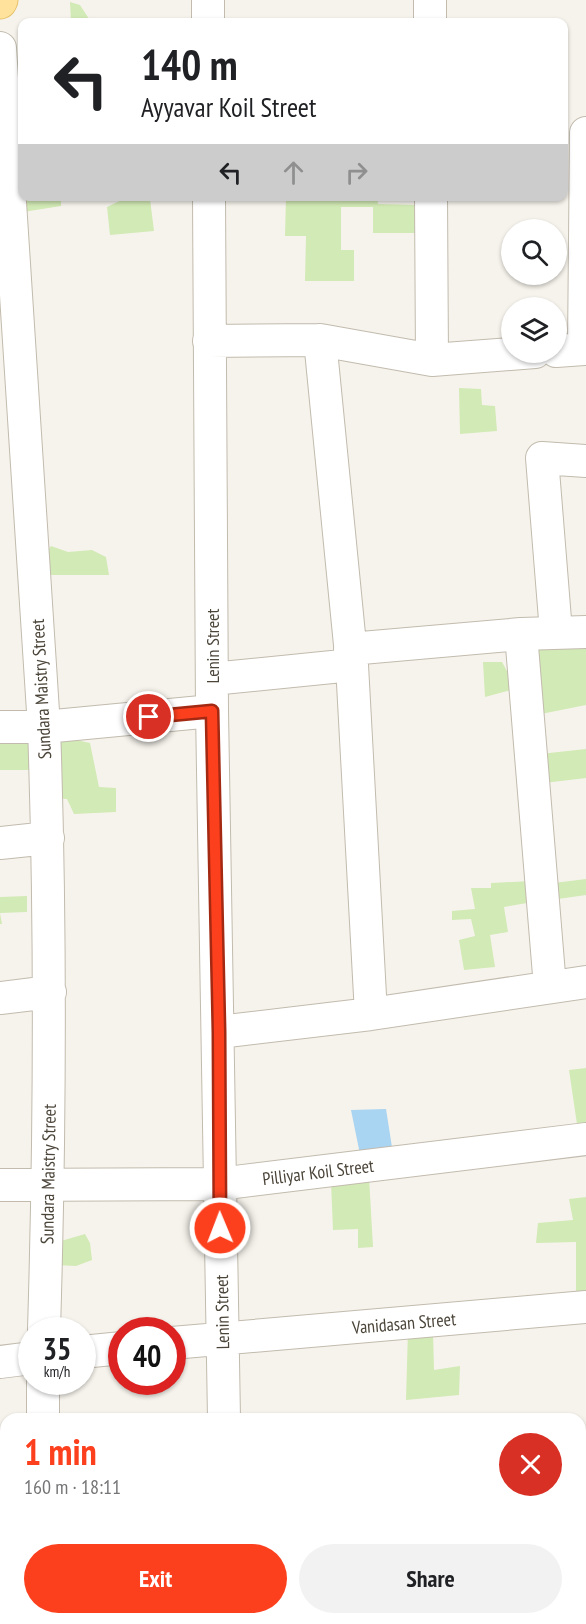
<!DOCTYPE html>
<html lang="en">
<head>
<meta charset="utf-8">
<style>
	:root { --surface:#fff; --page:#f2f2f2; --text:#202124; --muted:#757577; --accent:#fc3f1d }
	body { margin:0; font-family:"PT Sans Narrow",sans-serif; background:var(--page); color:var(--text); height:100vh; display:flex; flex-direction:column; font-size:22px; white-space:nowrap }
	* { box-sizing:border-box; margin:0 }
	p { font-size:20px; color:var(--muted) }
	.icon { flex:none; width:33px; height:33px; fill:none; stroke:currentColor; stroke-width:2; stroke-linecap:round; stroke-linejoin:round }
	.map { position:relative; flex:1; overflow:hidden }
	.details { position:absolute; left:0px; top:1413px; width:586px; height:212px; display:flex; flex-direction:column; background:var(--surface); border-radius:18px 18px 0 0; box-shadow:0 2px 4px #0004 }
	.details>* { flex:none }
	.hud { position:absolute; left:18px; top:18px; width:550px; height:183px; border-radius:12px; box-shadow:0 2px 4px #0004; background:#fff; color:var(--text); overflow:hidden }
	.tools { position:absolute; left:501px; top:219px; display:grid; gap:12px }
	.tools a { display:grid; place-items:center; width:66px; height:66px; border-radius:50%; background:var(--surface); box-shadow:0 2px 4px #0004; font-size:30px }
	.speed { position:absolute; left:18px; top:1317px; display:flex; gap:12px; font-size:30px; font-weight:700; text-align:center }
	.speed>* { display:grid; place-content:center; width:78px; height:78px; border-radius:50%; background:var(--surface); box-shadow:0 2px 4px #0004; line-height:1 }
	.speed small { font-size:15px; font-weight:400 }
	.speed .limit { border:9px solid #d22; background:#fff; color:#111 }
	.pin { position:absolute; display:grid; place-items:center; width:51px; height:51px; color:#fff; margin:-26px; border:3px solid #fff; border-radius:50%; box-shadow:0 2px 6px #0007 }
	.me { position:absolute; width:66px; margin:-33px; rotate:359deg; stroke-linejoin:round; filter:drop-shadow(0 0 4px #0008) }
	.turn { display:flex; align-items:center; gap:21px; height:126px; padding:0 24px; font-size:27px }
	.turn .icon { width:78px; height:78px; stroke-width:2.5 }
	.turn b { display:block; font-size:42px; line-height:51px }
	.lanes { display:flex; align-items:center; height:57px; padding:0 24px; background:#0003; justify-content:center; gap:30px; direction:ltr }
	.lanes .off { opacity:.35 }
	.round { display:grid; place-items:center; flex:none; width:63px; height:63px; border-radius:32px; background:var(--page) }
	.summary { display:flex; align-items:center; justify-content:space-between; height:102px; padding:0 24px }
	h1 { font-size:36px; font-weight:600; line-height:45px; color:var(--accent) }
	.cta { display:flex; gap:12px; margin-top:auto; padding:12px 24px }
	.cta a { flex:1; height:69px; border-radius:36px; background:var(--accent); color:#fff; font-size:24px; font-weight:600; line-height:69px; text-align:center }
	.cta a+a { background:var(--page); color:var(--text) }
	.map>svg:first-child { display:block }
	.green { fill:#d2eab5 }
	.water { fill:#a9d4f2 }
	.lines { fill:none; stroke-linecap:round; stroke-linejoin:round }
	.minor-casing { stroke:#c2bbae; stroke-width:34 }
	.major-casing { stroke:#e6c16a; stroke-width:35 }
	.minor { stroke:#fff; stroke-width:32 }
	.major { stroke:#ffe39c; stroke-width:33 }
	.route-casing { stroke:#a42913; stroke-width:15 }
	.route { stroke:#fc3f1d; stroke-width:10 }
	.labels { text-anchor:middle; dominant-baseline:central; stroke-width:4.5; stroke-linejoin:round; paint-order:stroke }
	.street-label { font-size:18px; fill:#4b4439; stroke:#fff }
</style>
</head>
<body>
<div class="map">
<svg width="586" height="1624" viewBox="0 0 586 1624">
	<rect width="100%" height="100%" fill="#f6f3ec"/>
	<!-- green -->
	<path class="green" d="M 70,2 L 80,5 L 91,22 L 71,22 Z
		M 22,196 L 61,197 L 61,206 L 23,212 Z
		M 130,196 L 150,199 L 154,231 L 110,235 L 107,207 Z
		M 286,197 L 377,197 L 378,204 L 417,205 L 417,233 L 373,233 L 373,207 L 341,207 L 341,250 L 354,250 L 354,281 L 305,281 L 306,236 L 285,236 Z
		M 459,388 L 481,389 L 482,405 L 495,406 L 497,431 L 460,434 Z
		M 51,546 L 68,552 L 92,550 L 106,557 L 109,575 L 46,575 L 43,557 Z
		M 586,634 L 586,705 L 531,716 L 526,638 Z
		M 483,662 L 502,662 L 508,673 L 511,690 L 485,697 Z
		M 48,734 L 90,743 L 99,787 L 116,788 L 116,812 L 74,814 L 67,799 L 51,798 Z
		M 28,737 L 39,770 L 0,770 L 0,744 Z
		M 586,749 L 586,778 L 544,783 L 540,754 Z
		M 586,879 L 586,895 L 558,899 L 554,883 Z
		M 531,881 L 533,902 L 504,907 L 508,932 L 490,935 L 495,967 L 464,970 L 459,940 L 475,936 L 471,919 L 452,920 L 452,911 L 475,909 L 471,888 L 491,888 L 491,883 Z
		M 27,896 L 27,912 L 0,913 L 2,924 L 0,924 L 0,897 Z
		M 586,1068 L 586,1130 L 578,1131 L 569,1070 Z
		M 369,1177 L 373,1247 L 358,1248 L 358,1229 L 333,1230 L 331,1182 Z
		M 586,1197 L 586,1297 L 576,1299 L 576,1242 L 536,1243 L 538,1223 L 573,1220 L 569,1199 Z
		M 85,1234 L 90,1243 L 92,1260 L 76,1266 L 56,1265 L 61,1241 Z
		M 408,1330 L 433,1332 L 434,1370 L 460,1366 L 459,1395 L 406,1400 Z"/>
	<!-- water -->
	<path class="water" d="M 386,1109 L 394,1160 L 362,1164 L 351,1110 Z"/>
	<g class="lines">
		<defs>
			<path id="minor" d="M 208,0 L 208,22
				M 430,0 L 430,22
				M 0,48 L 44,727 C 51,928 50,1129 44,1330
				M 209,196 L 212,711 L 224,1419
				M 431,196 L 432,360
				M 320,340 L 352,665 L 371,1014
				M 209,341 L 320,340 L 432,360 L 535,352
				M 556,351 L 584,349 L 586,133
				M 556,632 L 542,458 L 586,461
				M 521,634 L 550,987
				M 350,649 L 521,634 L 586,632
				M 212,679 L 352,665
				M 0,727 L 44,727 L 212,711
				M 0,843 L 48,838
				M 0,998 L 50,992
				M 219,1032 L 371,1014 L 586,982
				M 0,1185 L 219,1184 L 586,1139
				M 172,1343 L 586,1307
				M 82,1352 L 122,1348
				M 0,1362 L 32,1358
				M 43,1419 L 43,1382
				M 580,1458 L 586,1457
				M 227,1618 L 227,1624
				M 41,1624 L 41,1618"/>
			<path id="major" d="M 0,2 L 1,0"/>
		</defs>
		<!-- minor casing -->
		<use href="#minor" class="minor-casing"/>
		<!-- major casing -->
		<use href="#major" class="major-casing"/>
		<!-- minor -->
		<use href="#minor" class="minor"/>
		<!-- major -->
		<use href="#major" class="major"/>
	</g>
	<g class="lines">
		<defs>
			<path id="route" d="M 149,717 L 212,711 L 219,1032 L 220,1228"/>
		</defs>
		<!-- route casing -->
		<use href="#route" class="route-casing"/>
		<!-- route -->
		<use href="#route" class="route"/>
	</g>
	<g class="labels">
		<!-- street labels -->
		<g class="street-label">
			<text transform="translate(212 646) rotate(-90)">Lenin Street</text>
			<text transform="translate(41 689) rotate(-93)">Sundara Maistry Street</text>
			<text transform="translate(318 1172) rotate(-7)">Pilliyar Koil Street</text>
			<text transform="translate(48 1174) rotate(-89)">Sundara Maistry Street</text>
			<text transform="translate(222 1312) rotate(-91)">Lenin Street</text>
			<text transform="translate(404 1323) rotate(-5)">Vanidasan Street</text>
		</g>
	</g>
</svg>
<div class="tools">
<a><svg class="icon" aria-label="search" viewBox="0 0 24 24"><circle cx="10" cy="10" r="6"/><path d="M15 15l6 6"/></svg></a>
<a><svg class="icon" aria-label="layers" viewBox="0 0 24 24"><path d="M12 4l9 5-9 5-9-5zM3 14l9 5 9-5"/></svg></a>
</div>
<div class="speed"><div>35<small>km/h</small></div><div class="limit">40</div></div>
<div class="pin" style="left:149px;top:717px;background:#d93025"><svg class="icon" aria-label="arrive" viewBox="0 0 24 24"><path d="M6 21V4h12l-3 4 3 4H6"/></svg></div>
<svg class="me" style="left:220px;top:1228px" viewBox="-20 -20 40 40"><circle r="17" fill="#fc3f1d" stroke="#fff" stroke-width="3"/><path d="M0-11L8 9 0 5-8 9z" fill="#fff"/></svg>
<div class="hud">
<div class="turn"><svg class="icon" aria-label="left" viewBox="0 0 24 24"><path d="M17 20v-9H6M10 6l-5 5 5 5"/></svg><div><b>140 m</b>Ayyavar Koil Street</div></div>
<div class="lanes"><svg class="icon" aria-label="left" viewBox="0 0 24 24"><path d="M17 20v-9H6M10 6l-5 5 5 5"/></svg><svg class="icon off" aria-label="ahead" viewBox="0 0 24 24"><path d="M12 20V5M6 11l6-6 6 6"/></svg><svg class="icon off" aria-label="right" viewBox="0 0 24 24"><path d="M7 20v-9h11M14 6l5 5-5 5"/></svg></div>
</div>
<section class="details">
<div class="summary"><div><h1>1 min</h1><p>160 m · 18:11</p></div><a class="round" style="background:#d93025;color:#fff"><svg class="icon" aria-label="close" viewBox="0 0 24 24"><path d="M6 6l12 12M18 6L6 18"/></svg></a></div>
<div class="cta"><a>Exit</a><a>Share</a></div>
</section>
</div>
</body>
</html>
